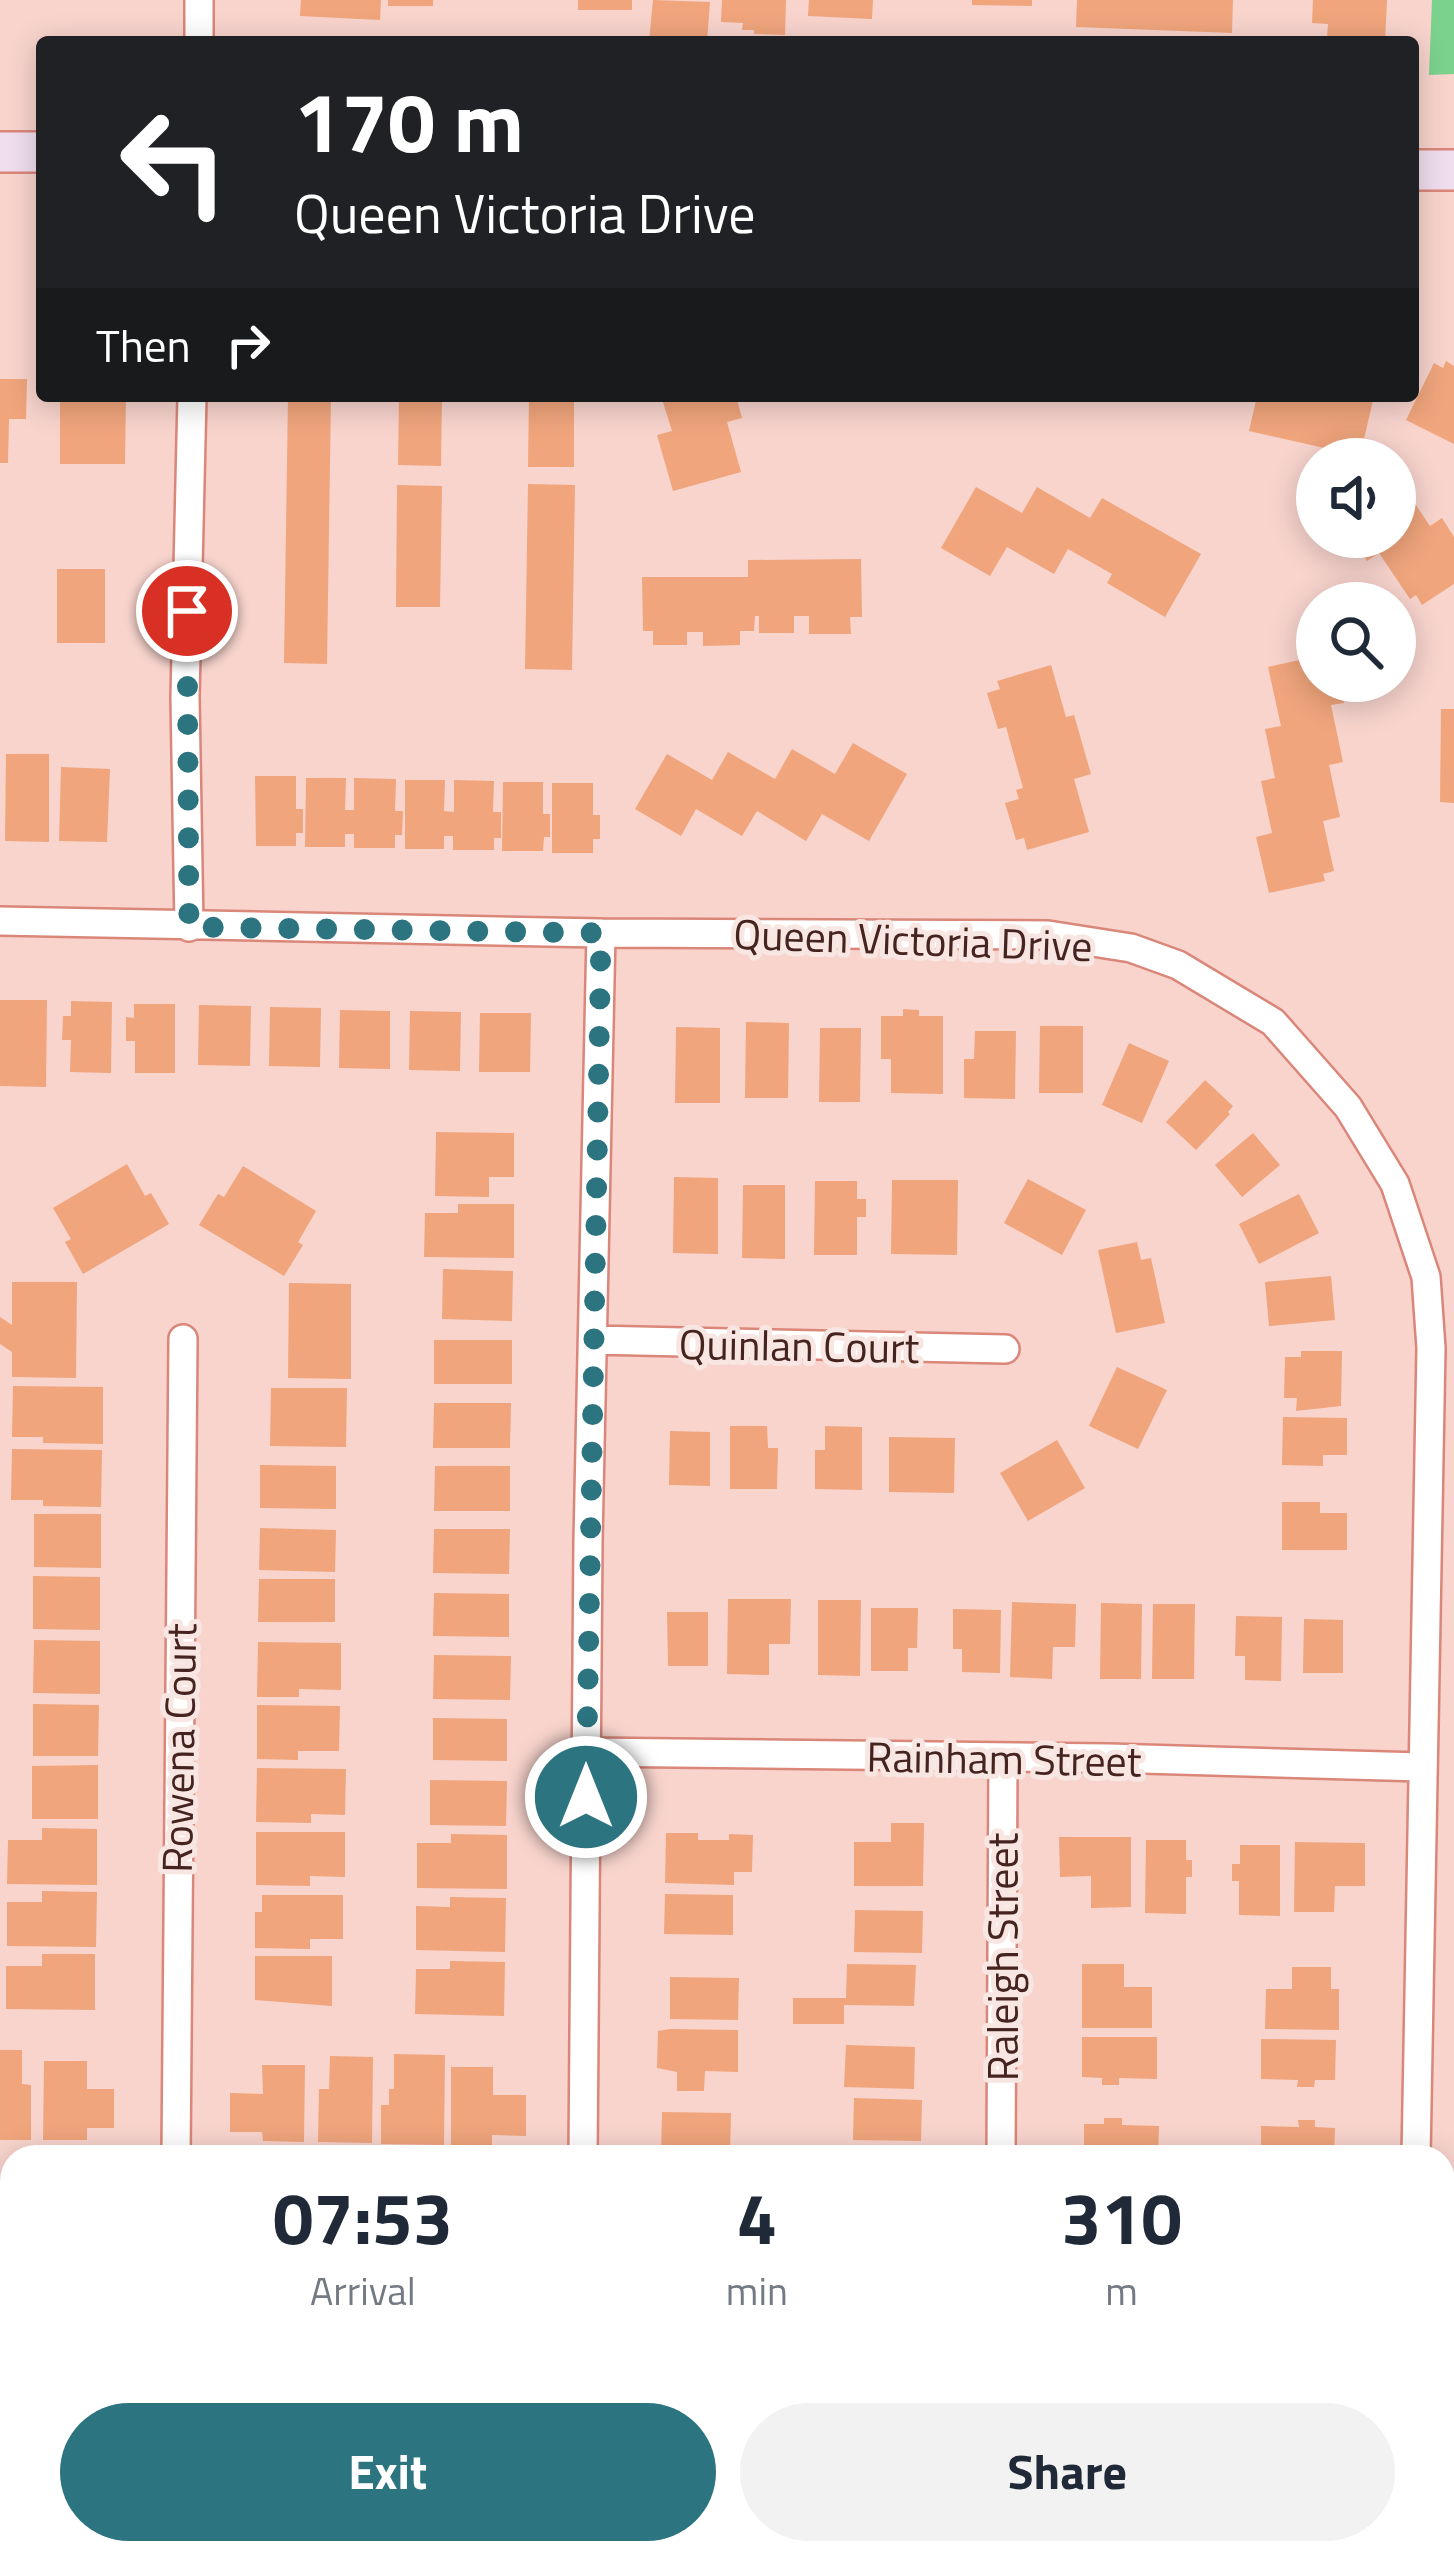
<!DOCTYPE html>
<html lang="en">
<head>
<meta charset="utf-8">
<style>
	:root { --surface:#fff; --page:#f2f2f3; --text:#1f2937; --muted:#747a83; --accent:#2c747f }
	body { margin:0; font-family:"Titillium Web",sans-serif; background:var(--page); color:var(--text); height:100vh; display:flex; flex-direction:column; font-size:45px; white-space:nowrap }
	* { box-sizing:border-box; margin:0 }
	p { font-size:39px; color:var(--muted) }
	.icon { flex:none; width:66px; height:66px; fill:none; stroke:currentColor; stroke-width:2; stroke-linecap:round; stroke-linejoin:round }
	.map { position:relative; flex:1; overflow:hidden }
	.sheet { position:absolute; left:0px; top:2145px; width:1455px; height:420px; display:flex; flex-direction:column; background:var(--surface); border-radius:36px 36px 0 0; box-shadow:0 6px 30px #0003 }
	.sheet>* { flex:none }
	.banner { position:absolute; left:36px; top:36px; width:1383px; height:366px; border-radius:12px; box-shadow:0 6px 30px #0003; background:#202124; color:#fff; overflow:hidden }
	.fabs { position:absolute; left:1296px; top:438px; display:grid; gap:24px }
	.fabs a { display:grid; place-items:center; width:120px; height:120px; border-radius:50%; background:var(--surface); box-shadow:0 6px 30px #0003; font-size:60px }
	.pin { position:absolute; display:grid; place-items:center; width:102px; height:102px; color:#fff; margin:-51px; border:6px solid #fff; border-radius:50%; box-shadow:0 3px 12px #0007 }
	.me { position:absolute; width:132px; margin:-66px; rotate:0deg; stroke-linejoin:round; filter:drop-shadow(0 0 9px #0008) }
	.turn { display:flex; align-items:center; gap:42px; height:252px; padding:0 60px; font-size:54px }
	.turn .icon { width:156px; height:156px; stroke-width:2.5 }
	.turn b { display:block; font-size:84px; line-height:102px }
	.then { display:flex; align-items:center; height:114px; padding:0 60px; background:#0003; gap:24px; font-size:45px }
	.eta { display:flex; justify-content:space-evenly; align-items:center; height:204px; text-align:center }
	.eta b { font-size:72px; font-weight:700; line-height:84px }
	.primary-button { display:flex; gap:24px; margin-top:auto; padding:24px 60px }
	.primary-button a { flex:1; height:138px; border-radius:72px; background:var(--accent); color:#fff; font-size:48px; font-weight:700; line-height:138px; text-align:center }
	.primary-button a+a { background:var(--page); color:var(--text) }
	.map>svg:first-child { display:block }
	.green { fill:#7bd28d }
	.building { fill:#f0a57c }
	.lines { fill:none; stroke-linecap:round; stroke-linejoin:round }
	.minor-casing { stroke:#da8679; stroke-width:32 }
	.secondary-casing { stroke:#da8679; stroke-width:44 }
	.minor { stroke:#fff; stroke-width:27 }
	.secondary { stroke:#f0deee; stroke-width:39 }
	.route { stroke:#2c747f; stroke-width:21; stroke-dasharray:0 37.8 }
	.labels { text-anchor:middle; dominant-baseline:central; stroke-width:10; stroke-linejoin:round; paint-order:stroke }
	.street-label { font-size:42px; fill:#45231e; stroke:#f8e6e2 }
</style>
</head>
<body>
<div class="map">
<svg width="1454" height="2565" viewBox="0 0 1454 2565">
	<rect width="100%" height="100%" fill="#f8d4cd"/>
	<!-- green -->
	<path class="green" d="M 1432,0 L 1454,0 L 1454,74 L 1429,75 Z"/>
	<!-- building -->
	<path class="building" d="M 301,0 L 381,0 L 380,20 L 300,16 Z
		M 388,0 L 433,0 L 433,6 L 388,6 Z
		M 578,0 L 632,0 L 632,10 L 578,10 Z
		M 653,0 L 710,2 L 707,42 L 649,42 Z
		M 722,0 L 786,0 L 785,35 L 754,34 L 754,30 L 742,30 L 743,23 L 721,22 Z
		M 809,0 L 873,0 L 872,19 L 808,16 Z
		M 972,0 L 1032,0 L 1032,6 L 972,5 Z
		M 1077,0 L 1233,0 L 1232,33 L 1076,27 Z
		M 1313,0 L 1387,0 L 1385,42 L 1327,38 L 1328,24 L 1312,23 Z
		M 1446,361 L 1454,366 L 1454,444 L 1406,420 L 1434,363 L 1443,368 Z
		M 0,379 L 27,379 L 26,419 L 9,419 L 8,463 L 0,463 Z
		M 60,396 L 126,396 L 125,464 L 60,464 Z
		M 288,396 L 331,396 L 327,664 L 284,663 Z
		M 399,396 L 442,396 L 441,466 L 398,465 Z
		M 529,396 L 574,396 L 574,467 L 528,467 Z
		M 661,396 L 736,396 L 742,418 L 727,422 L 741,472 L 673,491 L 657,435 L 672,431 Z
		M 1257,396 L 1374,396 L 1360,456 L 1249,431 Z
		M 1400,481 L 1430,526 L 1442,518 L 1454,537 L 1454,584 L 1422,605 L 1416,595 L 1410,599 L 1379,553 L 1367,561 L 1352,537 L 1395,537 L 1395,484 Z
		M 528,484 L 575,485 L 572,670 L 525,669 Z
		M 397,485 L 442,486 L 440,607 L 396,607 Z
		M 976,487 L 1022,513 L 1037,487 L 1090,518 L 1102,498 L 1201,554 L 1165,617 L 1107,583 L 1112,574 L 1068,549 L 1054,574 L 1007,547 L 990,576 L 941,548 Z
		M 861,559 L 862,617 L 850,617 L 851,634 L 809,634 L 809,616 L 794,616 L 794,633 L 759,633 L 759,616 L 755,616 L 754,631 L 740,631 L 740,645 L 703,646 L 703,632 L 687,632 L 687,645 L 653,645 L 653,631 L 643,631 L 642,577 L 748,577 L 748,560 Z
		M 57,569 L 105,569 L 105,643 L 57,643 Z
		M 1317,656 L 1317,681 L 1339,681 L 1344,703 L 1331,705 L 1343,762 L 1329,765 L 1340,817 L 1323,821 L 1334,871 L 1323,874 L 1325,881 L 1269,893 L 1256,837 L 1272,833 L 1261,781 L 1275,778 L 1265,729 L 1281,726 L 1268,667 Z
		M 1051,665 L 1066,717 L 1074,715 L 1091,774 L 1074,779 L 1089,832 L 1027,850 L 1024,838 L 1016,840 L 1005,803 L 1019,799 L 1016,790 L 1023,788 L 1006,727 L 998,729 L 987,693 L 1000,689 L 997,681 Z
		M 1441,709 L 1454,709 L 1454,803 L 1440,802 Z
		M 853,743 L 907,774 L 869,841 L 822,814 L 806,841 L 757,811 L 742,836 L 696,809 L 681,836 L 635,809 L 667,754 L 712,780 L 728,752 L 775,779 L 792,749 L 835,774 Z
		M 6,754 L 49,754 L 49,842 L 5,841 Z
		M 61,767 L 110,769 L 107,842 L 59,841 Z
		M 255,776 L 296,776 L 296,809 L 303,809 L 303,833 L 296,833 L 296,846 L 256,846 Z
		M 306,778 L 346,778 L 345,810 L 354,810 L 354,778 L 396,779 L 395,811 L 403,811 L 402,835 L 395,835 L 395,848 L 354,848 L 354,834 L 345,834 L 345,847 L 305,847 Z
		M 405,780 L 445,780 L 444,811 L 454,812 L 454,780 L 494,781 L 493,812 L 501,812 L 501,838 L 494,838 L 494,850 L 453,850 L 453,836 L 444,836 L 444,849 L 405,849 Z
		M 503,782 L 543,782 L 543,814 L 550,814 L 550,837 L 544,837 L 543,851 L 502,851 Z
		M 552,783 L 593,783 L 593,815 L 600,815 L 600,839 L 593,839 L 593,853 L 552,853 Z
		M 0,1000 L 47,1000 L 46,1087 L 0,1086 Z
		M 71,1001 L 112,1002 L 111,1073 L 70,1072 L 71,1040 L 62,1040 L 63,1016 L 71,1016 Z
		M 134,1004 L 175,1004 L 175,1073 L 135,1073 L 135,1041 L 126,1041 L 126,1017 L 134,1018 Z
		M 199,1005 L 251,1006 L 250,1066 L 198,1065 Z
		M 270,1007 L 321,1008 L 320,1067 L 269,1066 Z
		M 903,1009 L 919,1010 L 919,1016 L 943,1016 L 943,1094 L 891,1093 L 891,1059 L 881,1059 L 881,1016 L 903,1016 Z
		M 340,1010 L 390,1011 L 390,1069 L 339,1068 Z
		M 410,1011 L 461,1012 L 460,1071 L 409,1070 Z
		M 480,1013 L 531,1013 L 530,1072 L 479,1072 Z
		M 746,1022 L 789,1023 L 788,1098 L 745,1098 Z
		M 1040,1026 L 1083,1026 L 1083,1093 L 1039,1093 Z
		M 676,1027 L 720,1028 L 720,1103 L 675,1103 Z
		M 820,1028 L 861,1028 L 860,1102 L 819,1102 Z
		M 975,1031 L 1016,1031 L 1015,1099 L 964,1098 L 964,1059 L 974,1059 Z
		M 1129,1043 L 1169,1061 L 1142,1123 L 1102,1105 Z
		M 1205,1080 L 1233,1106 L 1228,1112 L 1230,1114 L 1196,1150 L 1166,1122 Z
		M 436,1132 L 514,1133 L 514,1177 L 489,1177 L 489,1197 L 435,1196 Z
		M 1253,1133 L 1280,1165 L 1242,1197 L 1215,1165 Z
		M 127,1164 L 145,1196 L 151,1193 L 169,1224 L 83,1274 L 65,1242 L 71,1239 L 53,1208 Z
		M 243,1166 L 316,1211 L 298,1242 L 303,1245 L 284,1276 L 199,1225 L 218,1194 L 224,1197 Z
		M 674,1177 L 718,1178 L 718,1254 L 673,1253 Z
		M 1028,1179 L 1086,1210 L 1062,1255 L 1004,1223 Z
		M 892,1180 L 958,1180 L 957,1255 L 891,1254 Z
		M 815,1181 L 857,1181 L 857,1199 L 866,1199 L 866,1217 L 857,1217 L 857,1255 L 814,1255 Z
		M 743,1185 L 785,1185 L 785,1259 L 742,1258 Z
		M 1299,1194 L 1319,1233 L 1259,1264 L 1239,1224 Z
		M 458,1204 L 514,1204 L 514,1258 L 424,1257 L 425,1213 L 458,1213 Z
		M 1137,1242 L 1141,1260 L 1151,1258 L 1165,1323 L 1116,1333 L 1098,1250 Z
		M 443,1269 L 513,1271 L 512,1321 L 442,1319 Z
		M 1331,1276 L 1335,1320 L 1269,1326 L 1265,1282 Z
		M 12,1282 L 77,1282 L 76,1378 L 12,1377 L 12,1352 L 0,1344 L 0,1317 L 12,1325 Z
		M 289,1283 L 351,1284 L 351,1379 L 288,1378 Z
		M 434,1340 L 512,1340 L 512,1384 L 434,1384 Z
		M 1301,1351 L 1342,1351 L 1341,1406 L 1296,1411 L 1297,1398 L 1284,1398 L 1285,1357 L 1301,1357 Z
		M 1117,1367 L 1167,1390 L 1138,1449 L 1089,1426 Z
		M 13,1386 L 103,1387 L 103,1444 L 43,1443 L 43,1437 L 12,1437 Z
		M 271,1388 L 347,1388 L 346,1447 L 270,1446 Z
		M 434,1403 L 511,1403 L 510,1448 L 433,1448 Z
		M 1283,1417 L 1347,1418 L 1347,1455 L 1323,1455 L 1323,1466 L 1282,1465 Z
		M 730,1426 L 767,1426 L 768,1448 L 778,1448 L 777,1489 L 730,1489 Z
		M 825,1426 L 862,1427 L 862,1490 L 815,1489 L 815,1450 L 825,1450 Z
		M 670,1431 L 710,1432 L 710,1486 L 669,1485 Z
		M 889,1437 L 955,1438 L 954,1493 L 889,1492 Z
		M 1057,1440 L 1085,1488 L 1028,1521 L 1000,1473 Z
		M 12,1449 L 102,1450 L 101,1507 L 43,1506 L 43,1500 L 11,1500 Z
		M 260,1465 L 336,1466 L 336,1509 L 260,1508 Z
		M 435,1466 L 510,1466 L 510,1511 L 434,1511 Z
		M 1282,1502 L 1320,1502 L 1320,1513 L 1347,1513 L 1347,1550 L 1282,1550 Z
		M 34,1514 L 101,1514 L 101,1568 L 34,1567 Z
		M 260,1528 L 336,1530 L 335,1572 L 259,1570 Z
		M 434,1529 L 510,1529 L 509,1574 L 433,1573 Z
		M 33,1576 L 100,1577 L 100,1630 L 33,1629 Z
		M 259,1579 L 335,1579 L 335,1622 L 258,1622 Z
		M 434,1593 L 509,1594 L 509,1637 L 433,1636 Z
		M 728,1599 L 791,1599 L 790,1644 L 769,1644 L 769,1675 L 727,1674 Z
		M 818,1600 L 861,1600 L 860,1676 L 818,1675 Z
		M 1012,1602 L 1076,1604 L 1075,1647 L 1053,1647 L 1052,1679 L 1010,1677 Z
		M 1101,1603 L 1142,1604 L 1141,1679 L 1100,1679 Z
		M 1153,1604 L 1195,1604 L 1194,1679 L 1152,1679 Z
		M 871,1608 L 918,1608 L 917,1648 L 908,1648 L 908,1671 L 871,1671 Z
		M 953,1609 L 1001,1610 L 1000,1673 L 962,1672 L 962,1649 L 953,1649 Z
		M 667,1612 L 708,1612 L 708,1666 L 668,1666 Z
		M 1236,1616 L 1282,1617 L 1281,1681 L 1245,1680 L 1245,1656 L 1235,1656 Z
		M 1304,1619 L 1343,1620 L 1343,1673 L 1303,1673 Z
		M 34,1640 L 100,1641 L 100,1694 L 33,1693 Z
		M 258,1642 L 341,1643 L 341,1690 L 299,1689 L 299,1697 L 257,1697 Z
		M 434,1655 L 511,1656 L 510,1700 L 433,1699 Z
		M 33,1704 L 99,1705 L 98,1756 L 33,1756 Z
		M 257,1705 L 340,1706 L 339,1751 L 298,1751 L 298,1760 L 257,1759 Z
		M 433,1718 L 507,1719 L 507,1761 L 433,1760 Z
		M 98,1765 L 98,1819 L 32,1819 L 32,1766 Z
		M 257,1768 L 346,1769 L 345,1815 L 311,1814 L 311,1823 L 256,1822 Z
		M 430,1780 L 507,1781 L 506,1826 L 430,1825 Z
		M 891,1823 L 924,1823 L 923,1886 L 854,1886 L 854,1842 L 891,1842 Z
		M 42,1828 L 97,1829 L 97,1885 L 7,1884 L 8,1840 L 42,1840 Z
		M 256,1832 L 345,1832 L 345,1877 L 310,1876 L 310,1886 L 256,1885 Z
		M 666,1833 L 698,1833 L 698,1840 L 729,1840 L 729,1834 L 753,1835 L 752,1872 L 734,1872 L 734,1885 L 665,1883 Z
		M 451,1834 L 507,1835 L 507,1889 L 417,1888 L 417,1843 L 451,1843 Z
		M 1059,1837 L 1131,1837 L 1131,1907 L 1091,1908 L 1091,1876 L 1060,1877 Z
		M 1146,1840 L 1186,1840 L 1186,1860 L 1192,1860 L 1192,1877 L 1186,1877 L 1186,1914 L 1145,1913 Z
		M 1295,1842 L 1365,1843 L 1365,1886 L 1335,1886 L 1334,1912 L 1294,1912 Z
		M 1240,1845 L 1280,1845 L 1280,1916 L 1239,1915 L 1239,1881 L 1232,1881 L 1232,1864 L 1240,1864 Z
		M 42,1891 L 97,1892 L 96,1947 L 7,1946 L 7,1902 L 42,1902 Z
		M 665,1894 L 733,1895 L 733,1935 L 664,1934 Z
		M 262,1895 L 343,1895 L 343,1939 L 310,1939 L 310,1949 L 255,1948 L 255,1912 L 262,1912 Z
		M 450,1897 L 506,1898 L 505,1952 L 416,1950 L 416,1906 L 450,1907 Z
		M 855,1910 L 923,1911 L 922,1953 L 854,1952 Z
		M 42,1954 L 95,1954 L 95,2010 L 6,2009 L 6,1966 L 42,1966 Z
		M 255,1956 L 332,1956 L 332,2006 L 255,2000 Z
		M 450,1961 L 505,1962 L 504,2016 L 415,2014 L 416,1969 L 450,1969 Z
		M 847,1964 L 916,1965 L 914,2006 L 844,2005 L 844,2024 L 793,2024 L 793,1998 L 846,1998 Z
		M 1082,1964 L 1124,1964 L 1124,1987 L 1152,1987 L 1152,2028 L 1082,2028 Z
		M 1292,1967 L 1331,1967 L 1331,1989 L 1339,1989 L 1339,2030 L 1265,2029 L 1266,1989 L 1292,1989 Z
		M 670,1977 L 739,1978 L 738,2020 L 670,2019 Z
		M 670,2029 L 738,2030 L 738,2072 L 705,2071 L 704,2091 L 677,2091 L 677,2072 L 657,2068 L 658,2031 Z
		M 1082,2037 L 1157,2037 L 1157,2079 L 1119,2078 L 1119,2085 L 1102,2085 L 1102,2078 L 1082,2077 Z
		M 1261,2039 L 1336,2040 L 1335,2080 L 1315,2080 L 1314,2087 L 1297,2087 L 1298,2080 L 1261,2079 Z
		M 846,2045 L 915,2047 L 914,2089 L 844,2087 Z
		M 0,2050 L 22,2050 L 22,2084 L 31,2085 L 31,2140 L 0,2140 Z
		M 394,2054 L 445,2055 L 444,2145 L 381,2144 L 381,2105 L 389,2105 L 389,2089 L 394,2089 Z
		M 330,2056 L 373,2057 L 372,2143 L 318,2142 L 319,2089 L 329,2089 Z
		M 44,2061 L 87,2061 L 87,2089 L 114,2089 L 114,2128 L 87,2128 L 87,2140 L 43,2140 Z
		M 262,2065 L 305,2065 L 304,2142 L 263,2141 L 262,2132 L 230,2132 L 230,2093 L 263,2094 Z
		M 451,2067 L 493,2067 L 493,2095 L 526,2095 L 526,2136 L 492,2135 L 492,2145 L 451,2145 Z
		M 854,2098 L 922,2100 L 921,2141 L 853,2140 Z
		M 662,2112 L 731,2113 L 730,2154 L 661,2154 Z
		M 1104,2118 L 1122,2118 L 1122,2125 L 1159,2126 L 1158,2157 L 1084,2157 L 1084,2124 L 1104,2124 Z
		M 1298,2120 L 1315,2120 L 1315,2127 L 1335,2128 L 1334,2157 L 1261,2157 L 1261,2126 L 1299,2127 Z
		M 653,2553 L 727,2553 L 701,2565 L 646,2565 L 643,2558 Z
		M 1007,2553 L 1051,2553 L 1049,2558 L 1063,2565 L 1002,2565 Z
		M 1072,2553 L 1104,2553 L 1132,2565 L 1074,2565 L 1068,2562 Z
		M 1205,2553 L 1284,2553 L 1279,2565 L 1208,2565 L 1201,2562 Z"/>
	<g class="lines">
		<defs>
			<path id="minor" d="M 199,42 L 199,0
				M 0,921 L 601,933 L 1048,935 L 1131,948 L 1178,965 L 1273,1022 L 1348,1107 L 1395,1184 L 1426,1277 L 1431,1348 L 1416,2157
				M 189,927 L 185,697 L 192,396
				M 593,1340 L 1005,1349
				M 587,1752 L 1109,1758 L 1421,1767
				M 176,2157 L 183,1339
				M 583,2157 L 588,1541 L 601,933
				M 1001,2157 L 1003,1758
				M 0,2217 L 12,2217
				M 902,2565 L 910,2553
				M 1362,2565 L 1365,2553"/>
			<path id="secondary" d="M 0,152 L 42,152
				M 1413,170 L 1454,170"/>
		</defs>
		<!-- minor casing -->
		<use href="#minor" class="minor-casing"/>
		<!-- secondary casing -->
		<use href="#secondary" class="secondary-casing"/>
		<!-- minor -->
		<use href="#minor" class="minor"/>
		<!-- secondary -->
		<use href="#secondary" class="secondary"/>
	</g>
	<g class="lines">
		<!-- route -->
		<path class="route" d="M 187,611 L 189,927 L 601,933 L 586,1797"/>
	</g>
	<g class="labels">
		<!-- street labels -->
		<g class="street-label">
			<text transform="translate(913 939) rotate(2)">Queen Victoria Drive</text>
			<text transform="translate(799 1345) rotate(1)">Quinlan Court</text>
			<text transform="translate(178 1748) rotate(-89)">Rowena Court</text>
			<text transform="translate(1004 1758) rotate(1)">Rainham Street</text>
			<text transform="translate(1002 1957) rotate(-90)">Raleigh Street</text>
		</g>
	</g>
</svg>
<div class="fabs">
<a><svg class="icon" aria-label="sound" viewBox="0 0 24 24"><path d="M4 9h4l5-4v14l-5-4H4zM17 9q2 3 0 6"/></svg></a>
<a><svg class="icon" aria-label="search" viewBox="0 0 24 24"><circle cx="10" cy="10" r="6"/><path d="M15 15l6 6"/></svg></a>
</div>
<div class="pin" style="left:187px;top:611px;background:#d93025"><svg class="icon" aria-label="arrive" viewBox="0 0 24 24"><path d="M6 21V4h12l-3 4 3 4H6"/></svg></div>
<svg class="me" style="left:586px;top:1797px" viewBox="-20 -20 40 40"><circle r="17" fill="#2c747f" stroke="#fff" stroke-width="3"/><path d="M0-11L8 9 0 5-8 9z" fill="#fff"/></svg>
<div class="banner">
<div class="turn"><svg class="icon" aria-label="left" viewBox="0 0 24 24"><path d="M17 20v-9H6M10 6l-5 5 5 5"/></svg><div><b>170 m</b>Queen Victoria Drive</div></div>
<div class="then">Then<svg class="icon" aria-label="right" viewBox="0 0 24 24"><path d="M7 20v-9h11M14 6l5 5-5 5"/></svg></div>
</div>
<section class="sheet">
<div class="eta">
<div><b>07:53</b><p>Arrival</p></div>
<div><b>4</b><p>min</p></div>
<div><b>310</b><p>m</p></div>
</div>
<div class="primary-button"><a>Exit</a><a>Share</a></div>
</section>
</div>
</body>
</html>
